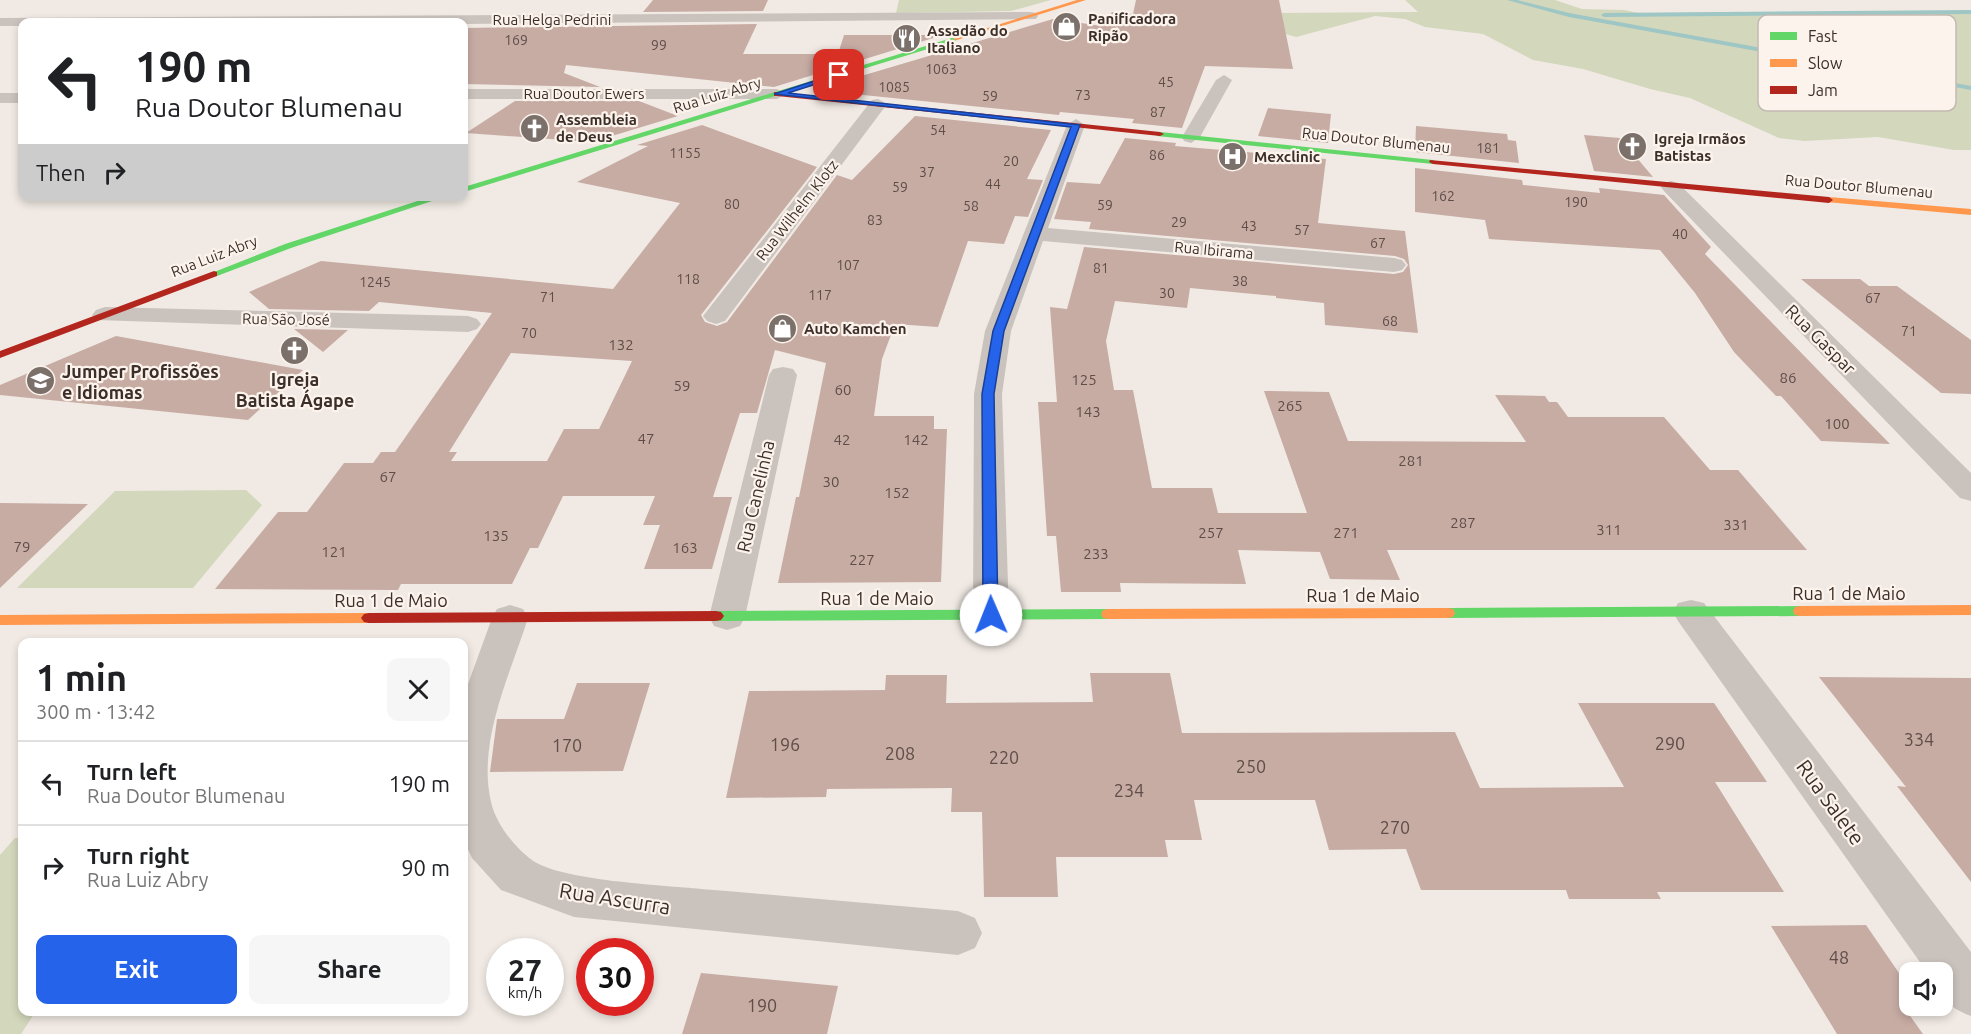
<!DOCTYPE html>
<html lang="en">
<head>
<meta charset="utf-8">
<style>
	:root { --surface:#fff; --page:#f6f6f6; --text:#202124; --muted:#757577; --line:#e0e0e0; --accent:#2563eb }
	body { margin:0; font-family:Ubuntu,sans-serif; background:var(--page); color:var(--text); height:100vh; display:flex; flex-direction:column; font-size:22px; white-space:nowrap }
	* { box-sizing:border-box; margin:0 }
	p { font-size:20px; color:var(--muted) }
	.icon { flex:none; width:33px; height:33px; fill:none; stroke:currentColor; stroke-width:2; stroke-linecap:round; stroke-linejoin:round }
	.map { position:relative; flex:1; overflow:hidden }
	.details { position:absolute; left:18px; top:638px; width:450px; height:378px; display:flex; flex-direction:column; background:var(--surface); border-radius:12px; box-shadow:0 3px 9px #0003 }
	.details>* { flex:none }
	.guide { position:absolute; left:18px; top:18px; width:450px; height:183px; border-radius:12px; box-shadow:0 3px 9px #0003; background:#fff; color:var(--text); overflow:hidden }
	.controls { position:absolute; left:1899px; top:962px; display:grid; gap:12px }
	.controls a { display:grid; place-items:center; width:54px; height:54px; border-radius:12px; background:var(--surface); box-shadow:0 3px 9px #0003; font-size:30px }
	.speed { position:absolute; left:486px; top:938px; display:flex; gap:12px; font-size:30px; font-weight:700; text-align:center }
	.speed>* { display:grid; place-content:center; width:78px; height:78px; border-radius:50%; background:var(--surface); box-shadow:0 3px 9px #0003; line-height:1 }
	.speed small { font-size:15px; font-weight:400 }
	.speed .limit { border:9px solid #d22; background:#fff; color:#111 }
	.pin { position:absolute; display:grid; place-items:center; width:51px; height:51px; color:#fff; margin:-26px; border-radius:12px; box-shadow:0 3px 9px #0006 }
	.me { position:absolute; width:66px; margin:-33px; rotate:359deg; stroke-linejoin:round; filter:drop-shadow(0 0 4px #0008) }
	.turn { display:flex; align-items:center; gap:21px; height:126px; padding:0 18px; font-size:27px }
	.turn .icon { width:78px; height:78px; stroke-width:2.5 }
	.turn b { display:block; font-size:42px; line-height:51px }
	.then { display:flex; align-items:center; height:57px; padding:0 18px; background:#0003; gap:12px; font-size:22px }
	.round { display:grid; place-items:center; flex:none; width:63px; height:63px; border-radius:12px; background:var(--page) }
	.overview { display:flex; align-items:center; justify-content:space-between; height:102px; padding:0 18px }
	h1 { font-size:36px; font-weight:600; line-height:45px }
	.action { display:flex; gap:12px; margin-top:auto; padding:12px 18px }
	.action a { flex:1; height:69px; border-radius:12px; background:var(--accent); color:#fff; font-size:24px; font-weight:600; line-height:69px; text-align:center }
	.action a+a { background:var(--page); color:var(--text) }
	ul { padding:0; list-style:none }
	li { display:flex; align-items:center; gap:18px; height:84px; padding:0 18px; border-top:2px solid var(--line) }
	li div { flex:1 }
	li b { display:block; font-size:22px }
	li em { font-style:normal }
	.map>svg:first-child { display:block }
	.green { fill:#d3d7bc }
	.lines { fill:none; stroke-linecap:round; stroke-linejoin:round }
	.stream { fill:#9ec6c4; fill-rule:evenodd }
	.building { fill:#c7aca4; fill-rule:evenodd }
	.street { fill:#cac2bd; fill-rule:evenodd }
	.fast { fill:#63d668; fill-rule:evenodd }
	.slow { fill:#ff974d; fill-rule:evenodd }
	.jam { fill:#b3261e; fill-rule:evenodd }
	.route { fill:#2563eb; stroke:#184099; stroke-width:1.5 }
	.labels { text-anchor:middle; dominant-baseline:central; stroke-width:4.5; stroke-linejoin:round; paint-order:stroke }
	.far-number-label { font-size:14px; fill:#5f4e48 }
	.far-poi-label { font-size:15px; font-weight:bold; fill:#3c2f29; stroke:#fcf4ec; text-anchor:start }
	.far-street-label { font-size:15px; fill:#3c2f29; stroke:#fcf4ec }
	.number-label { font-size:15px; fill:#5f4e48 }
	.street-label { font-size:18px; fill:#3c2f29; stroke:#fcf4ec }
	.poi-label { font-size:18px; font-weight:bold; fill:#3c2f29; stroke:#fcf4ec; text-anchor:start }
	.near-number-label { font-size:18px; fill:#5f4e48 }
	.near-street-label { font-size:21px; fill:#3c2f29; stroke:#fcf4ec }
	.key { fill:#fcf4ec; stroke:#c2b9b2; stroke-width:1.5 }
	.key-label { font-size:16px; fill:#3c2f29 }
</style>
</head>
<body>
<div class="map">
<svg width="1971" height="1034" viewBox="0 0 1971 1034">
	<rect width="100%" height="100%" fill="#f1eae4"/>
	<!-- green -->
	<path class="green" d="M 899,0 L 1051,0 L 1011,11 L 896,13 Z
		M 1405,0 L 1555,0 L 1582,9 L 1624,10 L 1639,13 L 1971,11 L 1971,150 L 1954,150 L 1878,137 L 1804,141 L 1779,138 L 1690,98 L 1650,89 L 1583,69 L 1533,60 L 1483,34 L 1425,27 L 1405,19 L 1375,16 L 1296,37 L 1265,28 L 1271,13 L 1418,12 Z
		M 246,490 L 262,505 L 193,588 L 17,588 L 115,491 Z
		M 15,838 L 22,838 L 22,1011 L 36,1011 L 21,1034 L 0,1034 L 0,855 Z"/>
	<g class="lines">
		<!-- stream -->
		<path class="stream" d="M 1507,0 L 1517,0 L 1569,13 L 1971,86 L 1971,90 L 1569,17 Z
			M 1971,10 L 1971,14 L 1604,17 L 1601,15 L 1604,13 Z"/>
	</g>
	<!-- building -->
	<path class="building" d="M 653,0 L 768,0 L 763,11 L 643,12 Z
		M 1136,0 L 1279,0 L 1293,69 L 1205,66 L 1182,128 L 1132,123 L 1134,119 L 1060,112 L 1059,115 L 814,90 L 1053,19 L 1102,26 L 1112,12 L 1133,14 Z
		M 757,24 L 743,54 L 838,54 L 844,35 L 943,35 L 774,87 L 566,65 L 564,73 L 600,87 L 464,84 L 464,28 Z
		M 515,101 L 639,101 L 678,116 L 592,142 L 466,133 Z
		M 1268,108 L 1331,114 L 1328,143 L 1258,136 Z
		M 915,116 L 1051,130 L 1027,179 L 1043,180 L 1028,217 L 1015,216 L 1004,244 L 968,241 L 938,327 L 895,324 L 882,359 L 874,416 L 934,416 L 934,429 L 947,429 L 941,582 L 778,583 L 796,497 L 799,497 L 826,363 L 775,350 L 757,413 L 740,413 L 713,497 L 732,497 L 712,569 L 644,569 L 660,525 L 643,525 L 655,496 L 563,496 L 538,548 L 530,548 L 512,584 L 401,584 L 398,590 L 215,589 L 278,512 L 307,512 L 344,463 L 373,463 L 381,452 L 395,452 L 492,313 L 379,302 L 369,311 L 269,309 L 249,292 L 321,261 L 613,289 L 680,203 L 577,182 L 648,146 L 637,145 L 702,125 L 817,167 L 701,315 L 705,322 L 717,326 L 727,322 L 837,175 L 852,180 ZM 511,353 L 632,361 L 599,429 L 564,429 L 547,461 L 451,461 L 457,452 L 449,452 Z
		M 1416,126 L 1507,134 L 1508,140 L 1516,141 L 1519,163 L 1415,152 Z
		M 1584,135 L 1620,138 L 1653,177 L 1594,171 Z
		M 1125,138 L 1176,143 L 1175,146 L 1326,159 L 1318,223 L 1405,231 L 1418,333 L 1325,325 L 1324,303 L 1276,298 L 1276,296 L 1190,288 L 1187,308 L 1115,301 L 1106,341 L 1114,390 L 1133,390 L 1152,488 L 1212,488 L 1218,513 L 1307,513 L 1264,391 L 1329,392 L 1348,441 L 1526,442 L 1495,395 L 1545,396 L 1549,402 L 1557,402 L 1568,417 L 1664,417 L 1710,470 L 1738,470 L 1807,550 L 1387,550 L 1400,580 L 1330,579 L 1320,552 L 1238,550 L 1246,584 L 1120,583 L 1121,592 L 1061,592 L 1056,536 L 1047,536 L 1038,402 L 1057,402 L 1050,307 L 1067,309 L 1084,247 L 1394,274 L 1403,272 L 1408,265 L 1404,259 L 1395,256 L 1089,229 L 1091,222 L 1054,219 L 1067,182 L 1100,184 Z
		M 1415,168 L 1522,180 L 1523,185 L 1600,193 L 1599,188 L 1664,195 L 1711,247 L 1705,254 L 1890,444 L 1821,441 L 1781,396 L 1776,396 L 1734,352 L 1695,293 L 1660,250 L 1489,239 L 1485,220 L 1415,212 Z
		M 1801,279 L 1860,279 L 1869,286 L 1897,286 L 1971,340 L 1971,394 L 1941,393 Z
		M 294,329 L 348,330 L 323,352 Z
		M 116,336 L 303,370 L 248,420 L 0,395 L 0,385 Z
		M 0,503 L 88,504 L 0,588 Z
		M 1090,673 L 1170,673 L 1182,733 L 1455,732 L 1480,788 L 1624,787 L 1578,703 L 1714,703 L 1767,782 L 1715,782 L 1784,892 L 1657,892 L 1661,899 L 1569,899 L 1566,890 L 1421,890 L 1406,849 L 1329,850 L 1315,800 L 1194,800 L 1202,840 L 1165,840 L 1168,857 L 1056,857 L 1058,897 L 984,897 L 982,812 L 951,812 L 952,788 L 827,789 L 826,797 L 726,798 L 749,691 L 885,690 L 886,675 L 947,675 L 946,703 L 1093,702 Z
		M 1819,677 L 1971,678 L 1971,882 L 1897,786 L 1906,787 Z
		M 577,683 L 650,683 L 623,771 L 490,772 L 497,719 L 564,719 Z
		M 1866,925 L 1910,989 L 1910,1005 L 1921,1005 L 1926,1013 L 1908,1013 L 1923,1034 L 1837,1034 L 1771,926 Z
		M 701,973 L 838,986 L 827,1034 L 682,1034 Z"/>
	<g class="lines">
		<!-- street -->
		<path class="street" d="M 1031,12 L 1036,13 L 1038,16 L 1036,19 L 464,24 L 22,22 L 22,26 L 0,26 L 0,18 Z
			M 1224,75 L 1232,80 L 1200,137 L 1191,143 L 1184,141 L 1182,137 L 1216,80 Z
			M 464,89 L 777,89 L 786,94 L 777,99 L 464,99 Z
			M 0,93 L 22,93 L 22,103 L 0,103 Z
			M 878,99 L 887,104 L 725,321 L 716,324 L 707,321 L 703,316 L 707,311 L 872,100 Z
			M 1076,119 L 1085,125 L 1048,228 L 1394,258 L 1402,260 L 1406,265 L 1402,270 L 1394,272 L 1043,241 L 1011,331 L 1002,394 L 1009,616 L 1004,625 L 991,629 L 978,625 L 973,616 L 974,394 L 985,331 L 1067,125 Z
			M 1671,181 L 1678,183 L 1971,473 L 1971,501 L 1960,498 L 1664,191 L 1661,187 L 1664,183 Z
			M 105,307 L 468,316 L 477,319 L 481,324 L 477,329 L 468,332 L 96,320 L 92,315 L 96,310 Z
			M 783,367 L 793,369 L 797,375 L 745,617 L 740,626 L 727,630 L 714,626 L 709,617 L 769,375 L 773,369 Z
			M 1691,600 L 1704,603 L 1971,952 L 1971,1016 C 1945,1006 1942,999 1942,972 L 1927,972 L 1678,621 L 1673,612 L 1678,603 Z
			M 510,605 L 523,609 L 528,618 C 510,675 477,741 491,802 C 496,824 515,848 532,860 C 561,881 663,885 701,889 C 787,896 872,904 958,911 L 975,918 L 982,933 L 975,948 L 958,955 L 574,917 L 501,890 L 472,858 L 464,841 L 464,695 L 492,618 L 497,609 Z"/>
		<!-- fast -->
		<path class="fast" d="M 955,37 L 957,40 L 464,192 L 464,187 Z
			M 1160,132 L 1433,160 L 1437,162 L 1433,164 L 1157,136 L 1156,134 Z
			M 433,196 L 447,196 L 291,248 L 217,276 L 209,274 L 285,244 Z
			M 1800,606 L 1805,607 L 1807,611 L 1805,615 L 1800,616 L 1448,618 L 1443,617 L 1441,613 L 1443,609 L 1448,608 Z
			M 1108,609 L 1113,610 L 1115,614 L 1113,618 L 1108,619 L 716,621 L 711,620 L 708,616 L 711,612 L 716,611 Z"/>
		<!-- slow -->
		<path class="slow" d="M 1077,0 L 1086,0 L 957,40 L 952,39 Z
			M 1829,197 L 1971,209 L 1971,215 L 1826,202 L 1825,200 Z
			M 1971,605 L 1971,615 L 1800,616 L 1795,615 L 1793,611 L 1795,607 L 1800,606 Z
			M 1448,608 L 1453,609 L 1455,613 L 1453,617 L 1448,618 L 1108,619 L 1103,618 L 1101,614 L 1103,610 L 1108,609 Z
			M 369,613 L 374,614 L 377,618 L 374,622 L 369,623 L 0,625 L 0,615 Z"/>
		<!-- jam -->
		<path class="jam" d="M 774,92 L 1160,132 L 1164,134 L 1160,136 L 777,96 L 774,96 Z
			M 1430,160 L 1829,197 L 1833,200 L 1829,203 L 1433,164 L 1429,162 Z
			M 214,271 L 217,272 L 217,276 L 0,358 L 0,351 Z
			M 716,611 L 721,612 L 724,616 L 721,620 L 716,621 L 369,623 L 364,622 L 361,618 L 364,614 L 369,613 Z"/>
	</g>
	<!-- route -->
	<path class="route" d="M 839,73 L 841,76 L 788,93 L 1080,125 L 1004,331 L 994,394 L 998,615 L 991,621 L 983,615 L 982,394 L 993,331 L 1071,127 L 774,94 Z"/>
	<!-- icons -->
	<defs>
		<symbol id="shop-disc" viewBox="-11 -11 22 22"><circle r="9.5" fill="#7b706a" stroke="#fcf4ec"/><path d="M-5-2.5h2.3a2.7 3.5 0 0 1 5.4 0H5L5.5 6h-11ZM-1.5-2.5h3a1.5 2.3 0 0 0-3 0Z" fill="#fff"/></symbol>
		<symbol id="restaurant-disc" viewBox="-11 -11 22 22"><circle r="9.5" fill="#7b706a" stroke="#fcf4ec"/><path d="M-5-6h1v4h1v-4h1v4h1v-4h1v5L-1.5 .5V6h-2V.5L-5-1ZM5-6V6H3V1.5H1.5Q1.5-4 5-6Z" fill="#fff"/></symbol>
		<symbol id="church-disc" viewBox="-11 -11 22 22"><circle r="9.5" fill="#7b706a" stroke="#fcf4ec"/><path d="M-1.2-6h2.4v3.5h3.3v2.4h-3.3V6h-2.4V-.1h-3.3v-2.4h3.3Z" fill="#fff"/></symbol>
		<symbol id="hospital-disc" viewBox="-11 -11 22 22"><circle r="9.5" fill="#7b706a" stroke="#fcf4ec"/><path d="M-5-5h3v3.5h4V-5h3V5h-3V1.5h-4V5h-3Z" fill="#fff"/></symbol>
		<symbol id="university-disc" viewBox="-11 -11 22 22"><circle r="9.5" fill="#7b706a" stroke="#fcf4ec"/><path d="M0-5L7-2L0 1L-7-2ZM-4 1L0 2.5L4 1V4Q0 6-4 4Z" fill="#fff"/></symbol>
	</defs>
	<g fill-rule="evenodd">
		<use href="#shop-disc" x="1050" y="10" width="33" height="33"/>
		<use href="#restaurant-disc" x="890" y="22" width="33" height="33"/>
		<use href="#church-disc" x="518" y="112" width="33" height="33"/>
		<use href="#church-disc" x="1616" y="130" width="33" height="33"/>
		<use href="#hospital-disc" x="1216" y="140" width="33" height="33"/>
		<use href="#shop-disc" x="766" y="312" width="33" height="33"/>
		<use href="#church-disc" x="278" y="334" width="33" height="33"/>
		<use href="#university-disc" x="24" y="364" width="33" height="33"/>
	</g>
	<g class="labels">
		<!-- far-number labels -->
		<g class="far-number-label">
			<text x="516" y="40">169</text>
			<text x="659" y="45">99</text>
			<text x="941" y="69">1063</text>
			<text x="1166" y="82">45</text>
			<text x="894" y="87">1085</text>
			<text x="1083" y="95">73</text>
			<text x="990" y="96">59</text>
			<text x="1158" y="112">87</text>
			<text x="938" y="130">54</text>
			<text x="1488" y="148">181</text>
			<text x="685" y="153">1155</text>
			<text x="1157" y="155">86</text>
			<text x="1011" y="161">20</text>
			<text x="927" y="172">37</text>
			<text x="993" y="184">44</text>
			<text x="900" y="187">59</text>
			<text x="1443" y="196">162</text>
			<text x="1576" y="202">190</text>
			<text x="732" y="204">80</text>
			<text x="1105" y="205">59</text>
			<text x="971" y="206">58</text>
			<text x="875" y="220">83</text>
			<text x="1179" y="222">29</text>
			<text x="1249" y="226">43</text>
			<text x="1302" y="230">57</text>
			<text x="1680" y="234">40</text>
			<text x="1378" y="243">67</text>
			<text x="848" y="265">107</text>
			<text x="1101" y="268">81</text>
			<text x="688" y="279">118</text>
			<text x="1240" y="281">38</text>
			<text x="375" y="282">1245</text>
			<text x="1167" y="293">30</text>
			<text x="820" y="295">117</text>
			<text x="548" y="297">71</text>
			<text x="1873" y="298">67</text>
			<text x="1390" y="321">68</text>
			<text x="1909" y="331">71</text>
			<text x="529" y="333">70</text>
		</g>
		<!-- far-poi labels -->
		<g class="far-poi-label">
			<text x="1088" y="18">Panificadora<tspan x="1088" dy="17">Ripão</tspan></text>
			<text x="927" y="30">Assadão do<tspan x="927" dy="17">Italiano</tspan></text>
			<text x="556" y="119">Assembleia<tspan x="556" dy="17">de Deus</tspan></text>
			<text x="1654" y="138">Igreja Irmãos<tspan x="1654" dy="17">Batistas</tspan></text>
			<text x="1254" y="156">Mexclinic</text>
			<text x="804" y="328">Auto Kamchen</text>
		</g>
		<!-- far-street labels -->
		<g class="far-street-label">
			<text x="552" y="19">Rua Helga Pedrini</text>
			<text x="584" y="93">Rua Doutor Ewers</text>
			<text transform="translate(717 95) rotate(-17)">Rua Luiz Abry</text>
			<text transform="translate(1376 140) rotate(6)">Rua Doutor Blumenau</text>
			<text transform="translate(1859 186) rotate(5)">Rua Doutor Blumenau</text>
			<text transform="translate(797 210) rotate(-52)">Rua Wilhelm Klotz</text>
			<text transform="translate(1214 250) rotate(5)">Rua Ibirama</text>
			<text transform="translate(214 256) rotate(-21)">Rua Luiz Abry</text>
			<text transform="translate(286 319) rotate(1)">Rua São José</text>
		</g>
		<!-- number labels -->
		<g class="number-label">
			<text x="621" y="344">132</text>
			<text x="1788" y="377">86</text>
			<text x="1084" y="379">125</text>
			<text x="682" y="385">59</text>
			<text x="843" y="389">60</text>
			<text x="1290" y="405">265</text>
			<text x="1088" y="411">143</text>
			<text x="1837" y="423">100</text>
			<text x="646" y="438">47</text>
			<text x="842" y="439">42</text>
			<text x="916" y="439">142</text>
			<text x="1411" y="460">281</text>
			<text x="388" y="476">67</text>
			<text x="831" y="481">30</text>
			<text x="897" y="492">152</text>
			<text x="1463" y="522">287</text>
			<text x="1736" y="524">331</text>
			<text x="1609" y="529">311</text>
			<text x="1211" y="532">257</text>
			<text x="1346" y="532">271</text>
			<text x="496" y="535">135</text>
			<text x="22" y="546">79</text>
			<text x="685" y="547">163</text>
			<text x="334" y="551">121</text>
			<text x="1096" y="553">233</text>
			<text x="862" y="559">227</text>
		</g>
		<!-- street labels -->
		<g class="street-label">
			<text transform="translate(1821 339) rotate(45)">Rua Gaspar</text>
			<text transform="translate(755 496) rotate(-77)">Rua Canelinha</text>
			<text x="1849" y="593">Rua 1 de Maio</text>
			<text x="1363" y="595">Rua 1 de Maio</text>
			<text x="877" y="598">Rua 1 de Maio</text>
			<text x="391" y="600">Rua 1 de Maio</text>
		</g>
		<!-- poi labels -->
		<g class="poi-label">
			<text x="62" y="371">Jumper Profissões<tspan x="62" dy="21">e Idiomas</tspan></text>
			<text x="295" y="379" text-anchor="middle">Igreja<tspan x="295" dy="21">Batista Ágape</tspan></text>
		</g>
		<!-- near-number labels -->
		<g class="near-number-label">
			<text x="1919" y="739">334</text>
			<text x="1670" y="743">290</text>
			<text x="785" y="744">196</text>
			<text x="567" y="745">170</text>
			<text x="900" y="753">208</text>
			<text x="1004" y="757">220</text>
			<text x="1251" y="766">250</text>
			<text x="1129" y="790">234</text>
			<text x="1395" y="827">270</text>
			<text x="1839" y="957">48</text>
			<text x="762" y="1005">190</text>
		</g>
		<!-- near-street labels -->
		<g class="near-street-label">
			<text transform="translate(1831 802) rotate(54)">Rua Salete</text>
			<text transform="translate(615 898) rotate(9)">Rua Ascurra</text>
		</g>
	</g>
	<!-- legend -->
	<rect x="1758" y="15" width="198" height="96" rx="9" class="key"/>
	<rect x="1770" y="32" width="27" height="8" fill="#63d668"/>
	<rect x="1770" y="59" width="27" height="8" fill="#ff974d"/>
	<rect x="1770" y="86" width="27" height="8" fill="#b3261e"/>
	<g class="key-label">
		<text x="1808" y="42">Fast</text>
		<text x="1808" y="69">Slow</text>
		<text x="1808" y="96">Jam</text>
	</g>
</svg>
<div class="controls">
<a><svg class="icon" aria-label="sound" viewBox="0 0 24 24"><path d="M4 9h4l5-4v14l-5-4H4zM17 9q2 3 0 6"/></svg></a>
</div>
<div class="speed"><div>27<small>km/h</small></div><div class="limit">30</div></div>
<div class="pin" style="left:839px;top:75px;background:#d93025"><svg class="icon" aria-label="arrive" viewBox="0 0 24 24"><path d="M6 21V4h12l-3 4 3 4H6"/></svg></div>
<svg class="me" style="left:991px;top:615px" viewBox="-20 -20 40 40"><circle r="19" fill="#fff"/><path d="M0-13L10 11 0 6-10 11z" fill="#2563eb"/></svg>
<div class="guide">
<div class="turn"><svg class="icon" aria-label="left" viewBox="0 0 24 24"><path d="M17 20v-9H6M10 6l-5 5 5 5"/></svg><div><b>190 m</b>Rua Doutor Blumenau</div></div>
<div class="then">Then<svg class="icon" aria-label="right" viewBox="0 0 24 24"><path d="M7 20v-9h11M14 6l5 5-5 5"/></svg></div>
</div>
<section class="details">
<div class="overview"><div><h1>1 min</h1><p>300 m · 13:42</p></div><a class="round"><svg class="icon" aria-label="close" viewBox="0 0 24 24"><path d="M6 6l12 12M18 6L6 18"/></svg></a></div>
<ul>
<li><svg class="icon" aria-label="left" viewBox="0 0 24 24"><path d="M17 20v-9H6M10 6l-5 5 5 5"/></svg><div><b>Turn left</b><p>Rua Doutor Blumenau</p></div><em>190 m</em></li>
<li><svg class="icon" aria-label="right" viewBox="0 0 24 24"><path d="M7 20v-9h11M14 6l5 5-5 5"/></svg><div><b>Turn right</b><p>Rua Luiz Abry</p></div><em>90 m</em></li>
</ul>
<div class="action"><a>Exit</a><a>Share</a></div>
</section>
</div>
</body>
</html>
